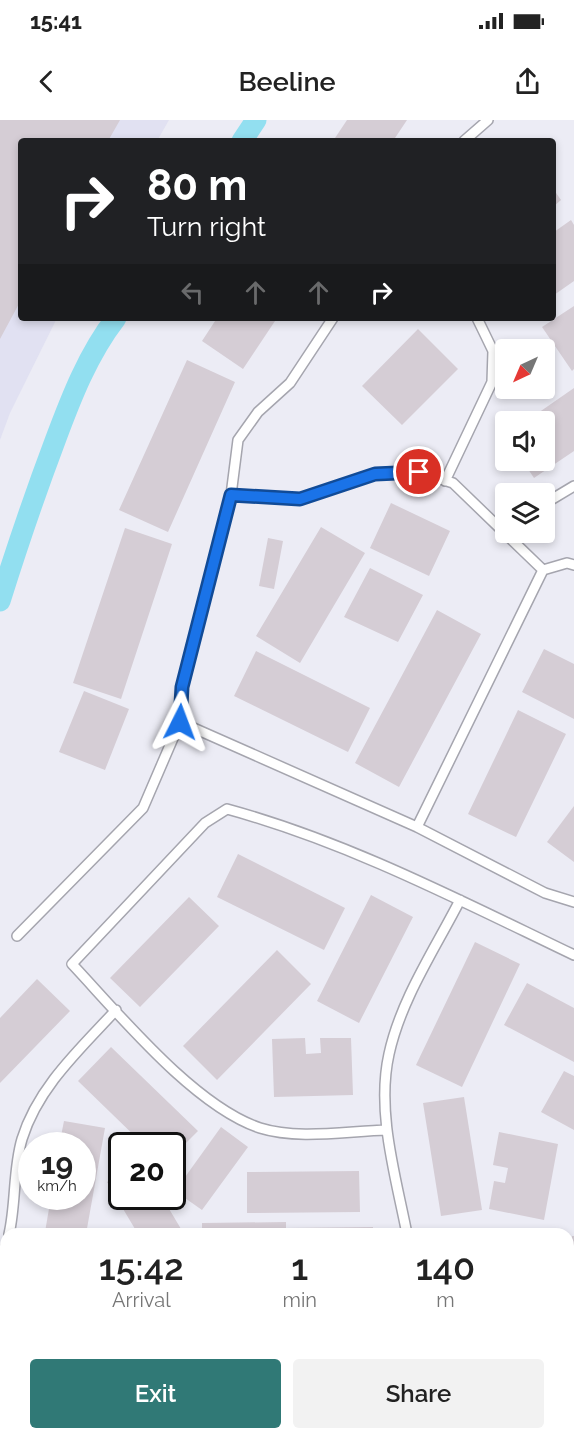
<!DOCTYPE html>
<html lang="en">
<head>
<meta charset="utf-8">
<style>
	:root { --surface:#fff; --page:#f2f2f2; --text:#222; --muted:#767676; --accent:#307976 }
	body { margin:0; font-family:Raleway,sans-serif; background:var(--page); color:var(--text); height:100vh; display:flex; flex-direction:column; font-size:22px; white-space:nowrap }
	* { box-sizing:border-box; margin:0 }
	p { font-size:20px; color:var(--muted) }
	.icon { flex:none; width:33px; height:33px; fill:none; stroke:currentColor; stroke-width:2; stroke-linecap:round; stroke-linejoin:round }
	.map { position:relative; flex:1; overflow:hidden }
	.side { position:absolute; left:0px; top:1108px; width:574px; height:212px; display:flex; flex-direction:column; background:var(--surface); border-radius:18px 18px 0 0; box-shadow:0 3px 9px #0003 }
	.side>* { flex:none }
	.banner { position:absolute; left:18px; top:18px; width:538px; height:183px; border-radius:6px; box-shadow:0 3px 9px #0003; background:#202124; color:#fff; overflow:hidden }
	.needle { width:39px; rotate:224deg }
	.controls { position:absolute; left:495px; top:219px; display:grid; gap:12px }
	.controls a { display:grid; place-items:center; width:60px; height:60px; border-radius:6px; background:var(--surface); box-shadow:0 3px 9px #0003; font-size:30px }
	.speed { position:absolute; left:18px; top:1012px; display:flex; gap:12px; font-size:30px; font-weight:700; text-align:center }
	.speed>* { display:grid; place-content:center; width:78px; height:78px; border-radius:50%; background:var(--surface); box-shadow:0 3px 9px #0003; line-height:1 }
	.speed small { font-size:15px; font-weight:400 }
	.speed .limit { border:3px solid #111; border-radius:9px; background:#fff; color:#111 }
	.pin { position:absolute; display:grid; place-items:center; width:51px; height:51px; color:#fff; margin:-26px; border:3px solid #fff; border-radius:50%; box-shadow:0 2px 6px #0007 }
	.me { position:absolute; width:66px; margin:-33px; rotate:3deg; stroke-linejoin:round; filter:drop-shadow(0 0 4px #0008) }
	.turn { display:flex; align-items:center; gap:21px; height:126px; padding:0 30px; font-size:27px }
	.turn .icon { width:78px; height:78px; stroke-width:2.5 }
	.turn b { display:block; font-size:42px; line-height:51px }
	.lanes { display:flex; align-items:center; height:57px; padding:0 30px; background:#0003; justify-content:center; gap:30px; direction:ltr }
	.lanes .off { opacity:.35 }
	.eta { display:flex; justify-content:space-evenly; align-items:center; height:102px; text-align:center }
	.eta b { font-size:36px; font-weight:600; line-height:42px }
	.primary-button { display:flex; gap:12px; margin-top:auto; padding:12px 30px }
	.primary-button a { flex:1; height:69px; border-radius:6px; background:var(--accent); color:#fff; font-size:24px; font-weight:600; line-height:69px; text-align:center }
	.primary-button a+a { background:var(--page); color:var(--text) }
	.status { display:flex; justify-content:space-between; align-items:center; height:42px; padding:0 30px; background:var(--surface); direction:ltr }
	.status svg { height:16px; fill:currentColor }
	header { display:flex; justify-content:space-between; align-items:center; height:78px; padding:0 30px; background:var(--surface); font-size:27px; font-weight:600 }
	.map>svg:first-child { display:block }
	.built { fill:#e1e1f2 }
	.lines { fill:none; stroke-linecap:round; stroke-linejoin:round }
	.canal { stroke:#92dff0; stroke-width:21 }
	.building { fill:#d5cdd5 }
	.service-casing { stroke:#a5a5ae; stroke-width:12 }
	.service { stroke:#fff; stroke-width:9 }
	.route-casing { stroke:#114b97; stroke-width:15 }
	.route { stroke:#1a73e8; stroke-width:10 }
</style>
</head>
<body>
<div class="status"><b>15:41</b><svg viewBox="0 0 49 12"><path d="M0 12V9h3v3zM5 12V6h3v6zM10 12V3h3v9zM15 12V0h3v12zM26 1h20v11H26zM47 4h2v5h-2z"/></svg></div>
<header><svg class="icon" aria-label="back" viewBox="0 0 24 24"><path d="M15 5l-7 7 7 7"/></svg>Beeline<svg class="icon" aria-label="share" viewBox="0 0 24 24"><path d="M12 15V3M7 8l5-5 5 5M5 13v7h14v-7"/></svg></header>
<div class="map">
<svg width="574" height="1319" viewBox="0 0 574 1319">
	<rect width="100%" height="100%" fill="#ececf5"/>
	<!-- built -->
	<path class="built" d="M 0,0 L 169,0 L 157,21 L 21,21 L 21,198 L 57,198 L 10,293 L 0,320 Z"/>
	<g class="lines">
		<!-- canal -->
		<path class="canal" d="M 242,21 L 256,0
			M 0,481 C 17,427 35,374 55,321 C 71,278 88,234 116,198"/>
	</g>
	<!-- building -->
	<path class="building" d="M 0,0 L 120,0 L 108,21 L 21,21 L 21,180 L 0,219 Z
		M 347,0 L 407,0 L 393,21 L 333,21 Z
		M 554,70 L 561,80 L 554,86 Z
		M 571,100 L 574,105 L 574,161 L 554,175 L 554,112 Z
		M 574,186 L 574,249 L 572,251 L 542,207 Z
		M 217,198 L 277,198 L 243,249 L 202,221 Z
		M 418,209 L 458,249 L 402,305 L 362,266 Z
		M 187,240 L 235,262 L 168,412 L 119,390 Z
		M 574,268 L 574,331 L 534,358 L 522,340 L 544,340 L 544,302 L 525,302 Z
		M 391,383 L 450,411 L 429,456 L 370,428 Z
		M 321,407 L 365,433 L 300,543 L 256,516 Z
		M 125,408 L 172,424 L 121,579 L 73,563 Z
		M 268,418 L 283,421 L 274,469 L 259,466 Z
		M 370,448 L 423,475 L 398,522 L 344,497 Z
		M 437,490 L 481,514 L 399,667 L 355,643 Z
		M 544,529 L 574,544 L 574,599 L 522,572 Z
		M 256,531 L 370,588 L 348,632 L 234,576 Z
		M 84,571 L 129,589 L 105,650 L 59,632 Z
		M 518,590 L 566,614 L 516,717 L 468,694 Z
		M 574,686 L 574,742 L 547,722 Z
		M 238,734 L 345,788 L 324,830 L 217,777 Z
		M 371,775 L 413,797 L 359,903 L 317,881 Z
		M 189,777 L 219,806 L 140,887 L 110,858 Z
		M 475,822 L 520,844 L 462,967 L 416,945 Z
		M 277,830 L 311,864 L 217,960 L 183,926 Z
		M 37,859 L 70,891 L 0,963 L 0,898 Z
		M 527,863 L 574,888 L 574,942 L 504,905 Z
		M 305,918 L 306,934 L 321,933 L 320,918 L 351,918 L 353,975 L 274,977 L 272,919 Z
		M 111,927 L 198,1011 L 172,1037 L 172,1026 L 145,1026 L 78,961 Z
		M 564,951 L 574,956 L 574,1010 L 541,992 Z
		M 464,977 L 482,1090 L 441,1096 L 423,983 Z
		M 64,1001 L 105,1008 L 86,1114 L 45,1112 L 51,1077 L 82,1077 L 82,1026 L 59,1026 Z
		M 221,1007 L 248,1027 L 202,1090 L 175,1071 Z
		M 499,1012 L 558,1024 L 544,1100 L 489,1089 L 494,1061 L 505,1063 L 508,1048 L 493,1045 Z
		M 359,1051 L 360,1092 L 247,1093 L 247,1052 Z
		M 122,1053 L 122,1077 L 162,1077 L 184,1114 L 138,1114 L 107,1062 Z
		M 286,1102 L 286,1108 L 373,1107 L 373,1114 L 202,1114 L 202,1103 Z
		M 557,1111 L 557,1114 L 519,1114 L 519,1113 Z
		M 572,1116 L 574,1116 L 574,1152 L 571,1151 Z
		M 568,1259 L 574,1259 L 574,1313 L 568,1313 Z
		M 135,1314 L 175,1314 L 175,1319 L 135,1319 Z
		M 243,1314 L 286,1314 L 286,1319 L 243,1319 Z
		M 311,1314 L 363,1314 L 363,1319 L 311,1319 Z
		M 431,1314 L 477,1314 L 477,1319 L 431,1319 Z"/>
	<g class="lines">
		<defs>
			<path id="service" d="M 464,21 L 488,0
				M 445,361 L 492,262 L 493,231 L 477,198
				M 231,375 L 238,320 L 258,292 L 290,263 L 333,198
				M 544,384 L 574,366
				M 180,602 L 417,707 L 545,773 L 574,782
				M 417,707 L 543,450 L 567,443 L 574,445
				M 17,816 L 143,688 L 180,602 L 182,566 L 231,375 L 300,379 L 375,354 L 419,352 L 453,363 L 543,450
				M 387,1010 C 347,1011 298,1020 260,1008 C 194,986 119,894 72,844 L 205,703 L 227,689 C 348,722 461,781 574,835
				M 9,1114 C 16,1084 13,1049 22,1019 C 38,967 80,929 116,890
				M 407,1114 C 396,1057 376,992 389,934 C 401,879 435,829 460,780
				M 0,1154 L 6,1127
				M 568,1169 L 574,1169
				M 568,1225 L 574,1225
				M 0,1248 L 6,1246
				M 208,1314 L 208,1319
				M 400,1314 L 400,1319"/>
		</defs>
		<!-- service casing -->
		<use href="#service" class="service-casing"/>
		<!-- service -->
		<use href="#service" class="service"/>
	</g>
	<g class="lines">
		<defs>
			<path id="route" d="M 180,602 L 182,567 L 231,375 L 300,379 L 375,354 L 419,352"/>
		</defs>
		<!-- route casing -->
		<use href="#route" class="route-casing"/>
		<!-- route -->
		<use href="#route" class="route"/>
	</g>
</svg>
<div class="controls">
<a><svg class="needle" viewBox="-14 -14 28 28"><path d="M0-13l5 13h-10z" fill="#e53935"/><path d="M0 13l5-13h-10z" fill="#767676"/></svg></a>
<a><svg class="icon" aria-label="sound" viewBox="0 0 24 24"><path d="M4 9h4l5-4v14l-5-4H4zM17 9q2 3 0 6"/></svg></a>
<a><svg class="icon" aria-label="layers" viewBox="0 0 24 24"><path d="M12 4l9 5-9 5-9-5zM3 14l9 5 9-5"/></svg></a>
</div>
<div class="speed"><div>19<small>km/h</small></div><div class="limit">20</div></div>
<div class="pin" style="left:419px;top:352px;background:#d93025"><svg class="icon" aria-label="arrive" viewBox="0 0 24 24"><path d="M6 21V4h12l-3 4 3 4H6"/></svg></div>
<svg class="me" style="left:180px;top:602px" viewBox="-20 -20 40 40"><path d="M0-17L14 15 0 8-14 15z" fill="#1a73e8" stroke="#fff" stroke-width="4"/></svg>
<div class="banner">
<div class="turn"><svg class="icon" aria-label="right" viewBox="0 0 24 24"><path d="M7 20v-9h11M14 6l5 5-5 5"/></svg><div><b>80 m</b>Turn right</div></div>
<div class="lanes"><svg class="icon off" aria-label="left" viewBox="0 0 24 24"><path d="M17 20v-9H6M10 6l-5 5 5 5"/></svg><svg class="icon off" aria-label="ahead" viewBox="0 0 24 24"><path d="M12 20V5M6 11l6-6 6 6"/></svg><svg class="icon off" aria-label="ahead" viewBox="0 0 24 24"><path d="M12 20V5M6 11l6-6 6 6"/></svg><svg class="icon" aria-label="right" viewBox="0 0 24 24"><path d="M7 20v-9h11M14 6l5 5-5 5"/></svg></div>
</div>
<section class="side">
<div class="eta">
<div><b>15:42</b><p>Arrival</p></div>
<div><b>1</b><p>min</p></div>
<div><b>140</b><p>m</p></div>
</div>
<div class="primary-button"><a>Exit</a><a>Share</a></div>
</section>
</div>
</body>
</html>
